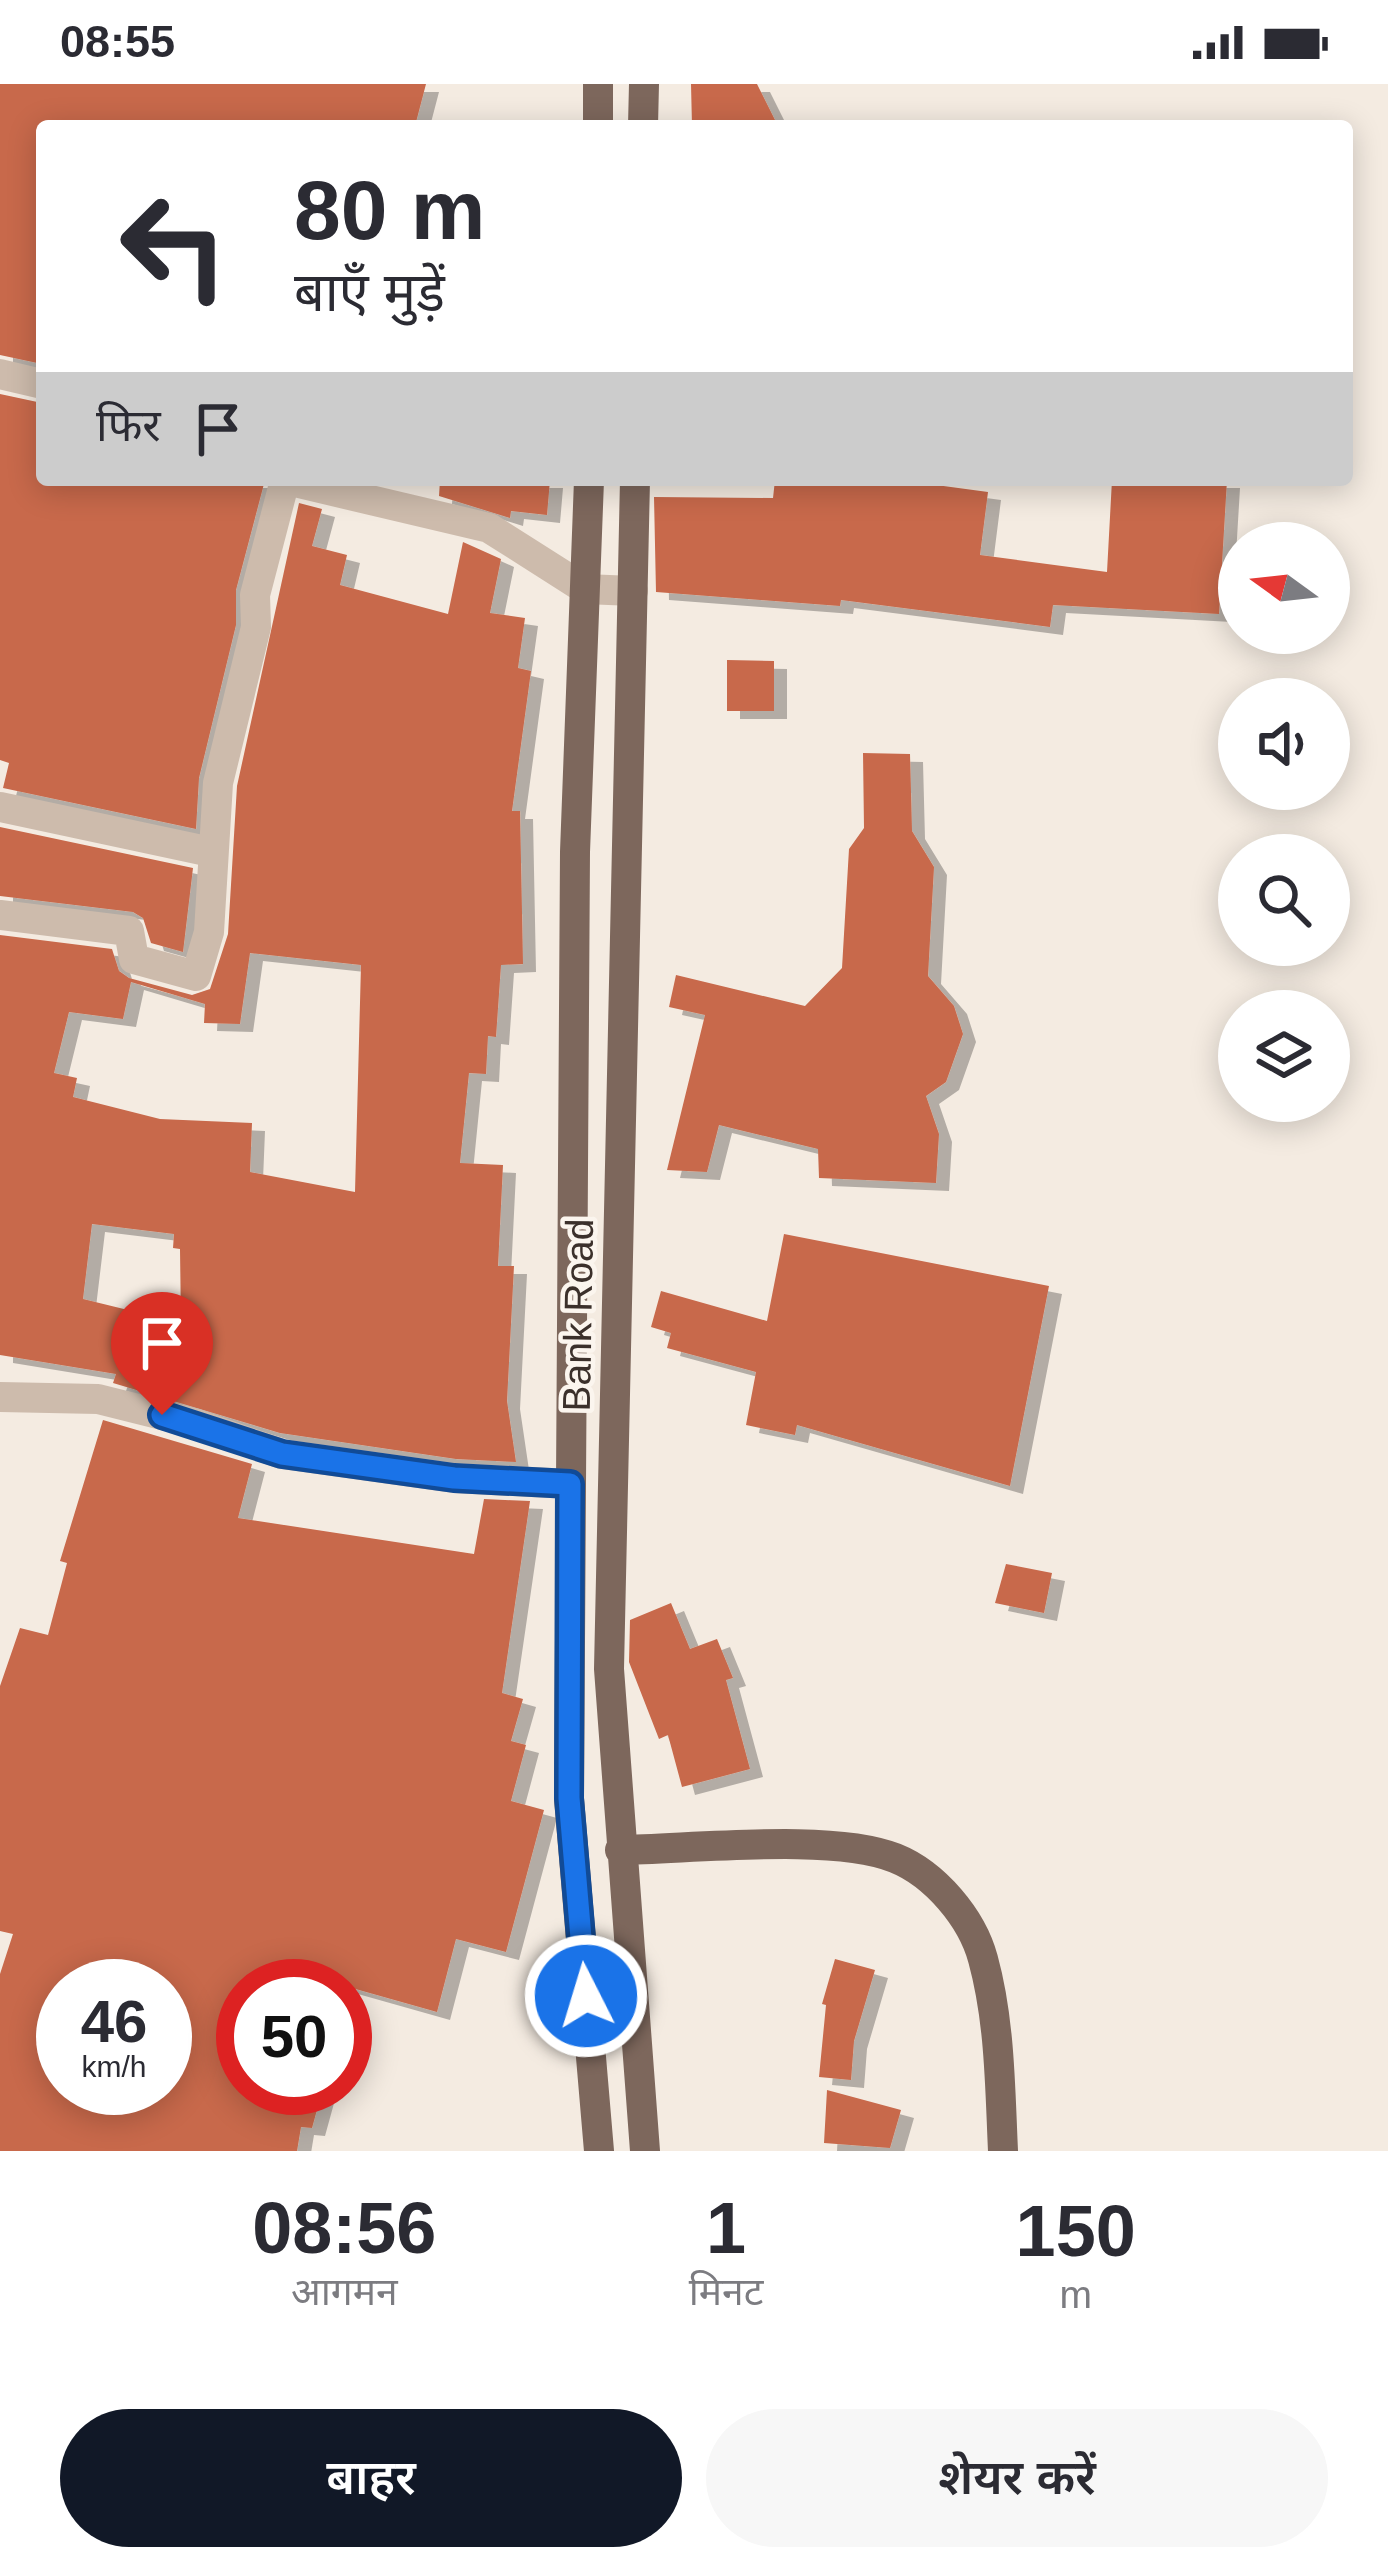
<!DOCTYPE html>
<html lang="hi">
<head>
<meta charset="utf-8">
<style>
	:root { --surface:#fff; --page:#f7f7f7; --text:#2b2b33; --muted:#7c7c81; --accent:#111827 }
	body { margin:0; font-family:Helvetica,"Noto Sans Devanagari",sans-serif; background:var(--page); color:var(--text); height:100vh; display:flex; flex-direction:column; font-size:45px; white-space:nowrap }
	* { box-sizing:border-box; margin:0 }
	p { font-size:39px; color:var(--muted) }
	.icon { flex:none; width:66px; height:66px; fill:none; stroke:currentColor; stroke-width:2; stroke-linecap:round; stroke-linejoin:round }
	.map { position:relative; height:2067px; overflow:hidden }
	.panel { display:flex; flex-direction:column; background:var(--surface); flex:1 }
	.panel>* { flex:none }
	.top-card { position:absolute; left:36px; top:36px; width:1317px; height:366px; border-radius:12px; box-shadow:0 6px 30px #0003; background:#fff; color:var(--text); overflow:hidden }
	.needle { width:78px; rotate:285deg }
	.buttons { position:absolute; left:1218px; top:438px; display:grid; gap:24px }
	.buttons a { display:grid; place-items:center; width:132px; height:132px; border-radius:50%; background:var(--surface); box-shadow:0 6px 30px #0003; font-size:60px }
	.speed { position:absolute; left:36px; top:1875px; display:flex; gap:24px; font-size:60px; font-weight:700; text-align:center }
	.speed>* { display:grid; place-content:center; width:156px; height:156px; border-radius:50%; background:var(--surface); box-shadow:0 6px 30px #0003; line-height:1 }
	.speed small { font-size:30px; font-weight:400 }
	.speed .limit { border:18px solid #d22; background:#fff; color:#111 }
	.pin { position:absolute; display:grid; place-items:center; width:102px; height:102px; color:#fff; margin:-123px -51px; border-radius:50% 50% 50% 0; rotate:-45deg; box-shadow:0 0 12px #0007 }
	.pin .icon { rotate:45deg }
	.me { position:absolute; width:132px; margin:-66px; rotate:355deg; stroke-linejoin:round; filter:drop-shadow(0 0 9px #0008) }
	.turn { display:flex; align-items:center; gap:42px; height:252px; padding:0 60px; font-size:54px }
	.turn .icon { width:156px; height:156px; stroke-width:2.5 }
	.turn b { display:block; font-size:84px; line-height:102px }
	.then { display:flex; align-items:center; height:114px; padding:0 60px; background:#0003; gap:24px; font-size:45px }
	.eta { display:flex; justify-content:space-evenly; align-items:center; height:204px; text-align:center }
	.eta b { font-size:72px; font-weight:600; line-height:84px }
	.primary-button { display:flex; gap:24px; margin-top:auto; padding:24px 60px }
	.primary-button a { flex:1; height:138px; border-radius:72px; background:var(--accent); color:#fff; font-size:48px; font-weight:600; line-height:138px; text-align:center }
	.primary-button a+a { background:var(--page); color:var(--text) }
	.status { display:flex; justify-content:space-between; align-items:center; height:84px; padding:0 60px; background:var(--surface); direction:ltr }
	.status svg { height:33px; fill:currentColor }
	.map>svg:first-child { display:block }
	.building { fill:#c8694b; fill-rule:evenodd; filter:url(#shadow) }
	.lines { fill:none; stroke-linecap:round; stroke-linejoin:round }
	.minor { stroke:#cdbbac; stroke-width:30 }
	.major { stroke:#7d675c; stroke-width:30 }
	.route-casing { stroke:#114b97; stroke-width:30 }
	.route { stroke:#1a73e8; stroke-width:21 }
	.labels { text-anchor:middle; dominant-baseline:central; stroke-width:9; stroke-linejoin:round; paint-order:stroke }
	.street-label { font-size:39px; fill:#3b302b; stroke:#fbf5ee }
</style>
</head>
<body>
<div class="status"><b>08:55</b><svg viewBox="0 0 49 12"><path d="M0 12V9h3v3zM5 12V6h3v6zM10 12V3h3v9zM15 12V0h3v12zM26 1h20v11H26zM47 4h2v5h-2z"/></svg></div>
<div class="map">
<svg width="1388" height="2067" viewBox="0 0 1388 2067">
	<defs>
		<filter id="shadow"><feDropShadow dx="13" dy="8" stdDeviation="0" flood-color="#0004"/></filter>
	</defs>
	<rect width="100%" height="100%" fill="#f4ebe1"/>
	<!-- building -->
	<path class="building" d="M 0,0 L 426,0 L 415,42 L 42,42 L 42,280 L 0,271 Z
		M 691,0 L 757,0 L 778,42 L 692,42 Z
		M 0,310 L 42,319 L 42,396 L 265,396 L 236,506 L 236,541 L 199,694 L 196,745 L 3,704 L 9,679 L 0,676 Z
		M 440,396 L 550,396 L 547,431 L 511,427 L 510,434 L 439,412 Z
		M 775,396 L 899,396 L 988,408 L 980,471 L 1107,488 L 1112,396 L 1227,396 L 1219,530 L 1053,521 L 1050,543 L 841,516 L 840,522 L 656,508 L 654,413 L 773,414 Z
		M 299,419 L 322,425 L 312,462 L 347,471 L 340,501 L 448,530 L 463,458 L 501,475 L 490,529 L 525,534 L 518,584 L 531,587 L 512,727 L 520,727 L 523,880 L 501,881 L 496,953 L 488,952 L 486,990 L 469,989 L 460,1079 L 503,1081 L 498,1182 L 514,1182 L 507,1317 L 516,1378 L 456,1375 L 280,1349 L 113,1299 L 116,1290 L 0,1271 L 0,851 L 112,865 L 119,887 L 129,894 L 192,911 L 210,905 L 228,850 L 237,702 ZM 250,869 L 361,881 L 355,1108 L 250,1088 L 252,1039 L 160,1035 L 73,1013 L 77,994 L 54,989 L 69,928 L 123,935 L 131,898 L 205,920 L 204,939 L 240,940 ZM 92,1140 L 174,1150 L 173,1164 L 180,1165 L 181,1239 L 83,1215 Z
		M 727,576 L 774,577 L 774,627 L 727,627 Z
		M 863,669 L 910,670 L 912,747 L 934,783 L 928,892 L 954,922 L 963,950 L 946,998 L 926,1012 L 939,1050 L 936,1099 L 819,1094 L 818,1065 L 719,1041 L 707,1088 L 667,1086 L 705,931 L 669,923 L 676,891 L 805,922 L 842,884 L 849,765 L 864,744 Z
		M 0,743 L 193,784 L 183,868 L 151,859 L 143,834 L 133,828 L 0,812 Z
		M 784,1150 L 1049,1202 L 1010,1402 L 797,1341 L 795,1351 L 746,1341 L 756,1288 L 667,1264 L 671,1249 L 651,1243 L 661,1207 L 767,1237 Z
		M 103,1336 L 252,1380 L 238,1434 L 474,1470 L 484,1415 L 530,1417 L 502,1609 L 523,1615 L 511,1657 L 526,1661 L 511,1717 L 544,1726 L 506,1868 L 456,1855 L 437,1928 L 345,1902 L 243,1902 L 243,2004 L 323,2004 L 312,2044 L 301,2043 L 297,2067 L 0,2067 L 0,1890 L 13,1850 L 0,1847 L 0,1602 L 20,1544 L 48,1551 L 67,1479 L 60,1477 ZM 63,1902 L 165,1902 L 165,2004 L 63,2004 Z
		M 1006,1480 L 1052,1489 L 1044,1529 L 995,1519 Z
		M 671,1519 L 690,1565 L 717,1555 L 733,1594 L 726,1596 L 750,1685 L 682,1703 L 668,1651 L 659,1655 L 629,1578 L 630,1536 Z
		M 835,1875 L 875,1886 L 854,1957 L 851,1996 L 819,1993 L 826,1921 L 822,1920 Z
		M 827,2006 L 901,2026 L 890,2064 L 824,2059 Z"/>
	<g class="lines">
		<!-- minor -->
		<path class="minor" d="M 0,290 L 42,300
			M 286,396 L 489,444 L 585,505 L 633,507
			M 0,723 L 211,768
			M 0,831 L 129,847 L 134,875 L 196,892 L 209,848 L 218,699 L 256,543 L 255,511 L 285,396
			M 0,1313 L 98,1315 L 194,1339 L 282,1370 L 454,1394 L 570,1400"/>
		<!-- major -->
		<path class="major" d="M 598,42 L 598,0
			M 643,42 L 644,0
			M 589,396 L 575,768 L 569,1715 L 599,2067
			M 635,396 L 609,1585 L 645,2067
			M 620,1766 C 692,1765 833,1749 895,1774 C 935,1790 972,1834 983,1875 C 1000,1937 1000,2003 1003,2067"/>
	</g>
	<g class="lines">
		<defs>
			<path id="route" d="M 162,1331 L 282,1370 L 454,1394 L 570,1400 L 569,1714 L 586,1912"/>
		</defs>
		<!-- route casing -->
		<use href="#route" class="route-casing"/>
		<!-- route -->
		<use href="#route" class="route"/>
	</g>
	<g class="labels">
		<!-- street labels -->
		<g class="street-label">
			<text transform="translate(578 1231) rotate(-89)">Bank Road</text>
		</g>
	</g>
</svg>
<div class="buttons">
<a><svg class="needle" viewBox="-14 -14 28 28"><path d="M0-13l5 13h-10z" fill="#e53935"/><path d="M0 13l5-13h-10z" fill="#7c7c81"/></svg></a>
<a><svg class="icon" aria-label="sound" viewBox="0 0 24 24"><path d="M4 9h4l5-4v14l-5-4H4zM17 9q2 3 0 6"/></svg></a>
<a><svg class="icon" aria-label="search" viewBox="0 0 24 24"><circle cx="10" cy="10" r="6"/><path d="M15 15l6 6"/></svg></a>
<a><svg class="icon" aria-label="layers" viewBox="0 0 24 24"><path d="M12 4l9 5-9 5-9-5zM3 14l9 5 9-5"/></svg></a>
</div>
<div class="speed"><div>46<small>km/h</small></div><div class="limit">50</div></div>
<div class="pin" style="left:162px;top:1331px;background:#d93025"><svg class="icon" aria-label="arrive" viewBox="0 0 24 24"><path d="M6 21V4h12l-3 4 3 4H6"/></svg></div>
<svg class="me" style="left:586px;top:1912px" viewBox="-20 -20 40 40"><circle r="17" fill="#1a73e8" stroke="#fff" stroke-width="3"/><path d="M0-11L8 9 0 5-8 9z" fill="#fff"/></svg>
<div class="top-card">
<div class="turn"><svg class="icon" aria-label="left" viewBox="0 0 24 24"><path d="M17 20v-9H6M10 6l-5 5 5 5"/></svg><div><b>80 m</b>बाएँ मुड़ें</div></div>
<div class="then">फिर<svg class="icon" aria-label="arrive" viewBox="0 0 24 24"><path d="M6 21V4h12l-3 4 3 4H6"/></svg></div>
</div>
</div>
<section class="panel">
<div class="eta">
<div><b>08:56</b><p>आगमन</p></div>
<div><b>1</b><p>मिनट</p></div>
<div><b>150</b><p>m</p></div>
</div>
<div class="primary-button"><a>बाहर</a><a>शेयर करें</a></div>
</section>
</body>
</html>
